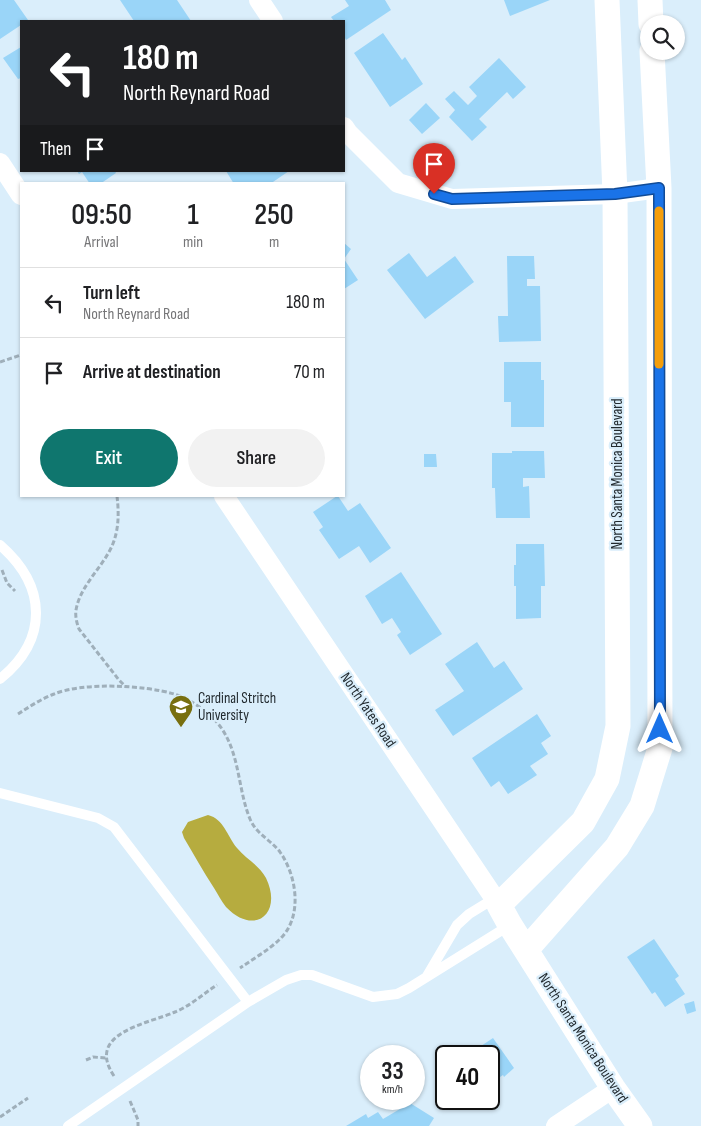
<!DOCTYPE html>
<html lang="en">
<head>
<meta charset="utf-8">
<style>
	:root { --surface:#fff; --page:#f2f2f2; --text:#202124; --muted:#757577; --line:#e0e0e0; --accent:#0f766e }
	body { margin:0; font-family:"Sofia Sans Condensed",sans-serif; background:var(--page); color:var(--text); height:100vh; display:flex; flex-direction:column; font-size:19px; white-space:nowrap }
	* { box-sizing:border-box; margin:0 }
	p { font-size:16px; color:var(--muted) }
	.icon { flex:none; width:28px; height:28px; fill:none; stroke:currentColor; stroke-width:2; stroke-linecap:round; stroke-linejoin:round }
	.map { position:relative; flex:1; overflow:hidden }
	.drawer { position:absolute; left:20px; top:182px; width:325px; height:315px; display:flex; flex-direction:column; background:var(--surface); border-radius:0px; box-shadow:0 1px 4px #0004 }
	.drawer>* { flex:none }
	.hud { position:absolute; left:20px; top:20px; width:325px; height:152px; border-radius:0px; box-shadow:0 1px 4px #0004; background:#202124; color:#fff; overflow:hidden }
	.controls { position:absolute; left:640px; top:15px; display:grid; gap:10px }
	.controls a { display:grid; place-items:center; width:45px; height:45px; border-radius:50%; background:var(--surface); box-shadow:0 1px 4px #0004; font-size:25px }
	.speed { position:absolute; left:360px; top:1045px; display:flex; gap:10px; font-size:25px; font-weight:700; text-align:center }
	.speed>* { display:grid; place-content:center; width:65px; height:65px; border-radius:50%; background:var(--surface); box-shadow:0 1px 4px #0004; line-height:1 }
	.speed small { font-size:12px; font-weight:400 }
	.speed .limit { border:2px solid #111; border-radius:8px; background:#fff; color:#111 }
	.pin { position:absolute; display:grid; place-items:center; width:42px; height:42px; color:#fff; margin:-51px -21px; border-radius:50% 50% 50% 0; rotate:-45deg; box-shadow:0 0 5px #0007 }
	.pin .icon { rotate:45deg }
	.me { position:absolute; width:55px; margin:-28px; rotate:0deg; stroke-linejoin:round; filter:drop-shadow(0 0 4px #0008) }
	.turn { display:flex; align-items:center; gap:18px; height:105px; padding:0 20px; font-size:22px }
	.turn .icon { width:65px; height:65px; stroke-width:2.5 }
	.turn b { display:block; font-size:35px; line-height:42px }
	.then { display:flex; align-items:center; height:48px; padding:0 20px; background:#0003; gap:10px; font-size:19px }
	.eta { display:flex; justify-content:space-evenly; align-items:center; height:85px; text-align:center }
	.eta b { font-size:30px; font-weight:600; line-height:35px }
	.primary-button { display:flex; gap:10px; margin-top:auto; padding:10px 20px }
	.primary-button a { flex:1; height:58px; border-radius:30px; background:var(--accent); color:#fff; font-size:20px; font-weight:600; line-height:58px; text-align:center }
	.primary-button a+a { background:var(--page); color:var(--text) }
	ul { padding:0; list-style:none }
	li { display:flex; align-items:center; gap:15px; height:70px; padding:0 20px; border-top:1px solid var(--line) }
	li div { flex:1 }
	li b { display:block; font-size:19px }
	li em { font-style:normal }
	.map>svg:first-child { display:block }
	.water { fill:#b6ac3f }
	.building { fill:#9ad5f8 }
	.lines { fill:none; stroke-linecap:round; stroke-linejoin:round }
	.path { stroke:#9fafba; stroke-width:3; stroke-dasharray:5 2.5; stroke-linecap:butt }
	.service { stroke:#fff; stroke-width:10 }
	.minor { stroke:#fff; stroke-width:20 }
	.tertiary { stroke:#fff; stroke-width:25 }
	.route-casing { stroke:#114b97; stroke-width:12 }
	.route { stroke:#1a73e8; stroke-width:9 }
	.slow { stroke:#f59e0b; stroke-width:9 }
	.labels { text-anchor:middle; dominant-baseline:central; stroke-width:4.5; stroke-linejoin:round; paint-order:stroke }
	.street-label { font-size:15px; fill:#222a2f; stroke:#daeefb }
	.poi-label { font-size:15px; fill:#222a2f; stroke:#daeefb; text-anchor:start }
</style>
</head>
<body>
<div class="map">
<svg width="701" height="1126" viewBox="0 0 701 1126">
	<rect width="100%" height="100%" fill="#daeefb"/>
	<!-- water -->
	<path class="water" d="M 208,815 C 224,819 227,836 237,848 C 246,859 259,865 266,878 C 283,913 255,937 226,907 C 221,901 218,894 214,888 C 203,871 194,855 184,838 L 182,832 L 188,822 Z"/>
	<!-- building -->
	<path class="building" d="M 0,0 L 14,0 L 28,20 L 21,21 L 21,25 L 0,39 Z
		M 120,0 L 177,0 L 191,21 L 134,21 Z
		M 345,0 L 385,0 L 391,10 L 346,40 L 344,36 L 344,21 L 334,21 L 331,17 L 349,6 Z
		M 504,0 L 550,0 L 510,16 Z
		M 383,33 L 402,60 L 405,57 L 423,84 L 390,107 L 354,53 Z
		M 21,47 L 21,78 L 18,79 L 3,58 Z
		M 499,58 L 526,87 L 513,99 L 507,92 L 479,119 L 487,127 L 472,141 L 449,117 L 455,110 L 445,99 L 454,91 L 468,105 L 477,96 L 469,87 Z
		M 426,103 L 440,118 L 422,134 L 409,120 Z
		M 77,171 L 115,171 L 116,173 L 100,184 L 90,184 L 82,172 L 79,174 Z
		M 226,171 L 289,171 L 270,184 L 234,184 Z
		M 344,243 L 351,249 L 344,259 L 358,280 L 344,289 Z
		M 409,253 L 427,277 L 455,256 L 474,282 L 425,319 L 387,270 Z
		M 507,256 L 534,256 L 535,279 L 527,279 L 527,286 L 540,286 L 541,341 L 499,342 L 498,316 L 508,316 Z
		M 504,362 L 541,362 L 541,380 L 544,380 L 544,427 L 511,427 L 511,402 L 504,402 Z
		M 512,451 L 544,451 L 545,478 L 523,478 L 523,487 L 529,486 L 530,518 L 496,518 L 495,488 L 492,488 L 492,453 L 512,453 Z
		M 424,454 L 436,454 L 437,467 L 424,467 Z
		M 337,496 L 338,496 L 348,511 L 360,503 L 391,548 L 370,563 L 359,546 L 339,559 L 319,530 L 323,527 L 313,512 Z
		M 516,544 L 544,544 L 545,586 L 541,586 L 541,618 L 516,619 L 516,586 L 514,586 L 514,565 L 516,565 Z
		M 401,572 L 442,634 L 410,655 L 397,635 L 401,632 L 392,618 L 382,624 L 365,596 Z
		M 477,642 L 494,668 L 504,661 L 523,689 L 453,736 L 435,710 L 464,691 L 445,664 Z
		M 537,714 L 551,736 L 541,743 L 548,754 L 530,766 L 537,775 L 508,794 L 499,781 L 491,787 L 472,758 Z
		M 654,939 L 679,976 L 675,979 L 685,994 L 665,1007 L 655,992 L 652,994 L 627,957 Z
		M 694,1001 L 696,1011 L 687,1014 L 684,1004 Z
		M 493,1038 L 514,1068 L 504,1077 L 503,1075 L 494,1081 L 490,1076 L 489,1077 L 489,1056 L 466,1056 Z
		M 446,1076 L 446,1096 L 437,1083 Z
		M 410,1103 L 434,1118 L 429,1126 L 346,1126 L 366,1114 L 368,1118 L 378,1112 L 383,1119 Z"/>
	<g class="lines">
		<!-- path -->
		<path class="path" d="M 0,362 L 21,355
			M 117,496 C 119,513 119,530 112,546 C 102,568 80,586 76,610 C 75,616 77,624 79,629 L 119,680 L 126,687
			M 2,570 L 7,583 L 15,591
			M 18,714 C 29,707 41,699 54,694 C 83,682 144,685 174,694 C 191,699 212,714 222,729 C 240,756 238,790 250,819 C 256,834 271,840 280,852 C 297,876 303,917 280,939 C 269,950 253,959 240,968
			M 86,1060 L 93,1057 L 106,1058
			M 114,1076 C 85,1033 147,1024 175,1012 C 190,1006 203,994 217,985
			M 130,1101 L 138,1120 L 138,1126
			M 0,1117 L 28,1098"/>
		<!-- service -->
		<path class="service" d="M 0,545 C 47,586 49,639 0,679
			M 0,793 L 98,818 L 114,827 L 248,1002
			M 427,976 L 457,925 L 469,914 L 495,898
			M 68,1126 L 248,1002 L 286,980 L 301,975 L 312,975 L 373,997 L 397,994 L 409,988 L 510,925"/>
		<!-- minor -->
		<path class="minor" d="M 259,0 L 273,21
			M 344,127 L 348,133 L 398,183 L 452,199 L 615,194 L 659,188
			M 0,163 L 21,195
			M 224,496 L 499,905
			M 556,1126 L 613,1088"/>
		<!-- tertiary -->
		<path class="tertiary" d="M 607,0 L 615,194 L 618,726 L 607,779 L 583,822 L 499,905 L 510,925 L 613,1088 L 640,1126
			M 650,0 L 651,24
			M 526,950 L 617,847 L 642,806 L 660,748 L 659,188 L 652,51"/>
	</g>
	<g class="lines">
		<defs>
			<path id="route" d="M 434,194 L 452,199 L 615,194 L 659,188 L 660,729"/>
		</defs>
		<!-- route casing -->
		<use href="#route" class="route-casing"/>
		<!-- route -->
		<use href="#route" class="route"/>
		<!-- slow -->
		<path class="slow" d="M 659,211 L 659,364"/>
	</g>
	<!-- icons -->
	<defs>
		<symbol id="school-pin" viewBox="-11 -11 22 30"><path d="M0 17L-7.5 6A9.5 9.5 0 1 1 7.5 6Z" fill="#786f0f" stroke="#daeefb"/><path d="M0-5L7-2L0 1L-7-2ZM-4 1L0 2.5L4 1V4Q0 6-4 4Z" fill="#fff"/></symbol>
	</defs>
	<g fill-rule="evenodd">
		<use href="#school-pin" x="167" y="693" width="28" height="38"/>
	</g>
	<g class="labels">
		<!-- street labels -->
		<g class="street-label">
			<text transform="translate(617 474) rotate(-90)">North Santa Monica Boulevard</text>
			<text transform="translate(368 710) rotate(56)">North Yates Road</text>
			<text transform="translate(583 1038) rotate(57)">North Santa Monica Boulevard</text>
		</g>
		<!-- poi labels -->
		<g class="poi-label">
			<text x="198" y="698">Cardinal Stritch<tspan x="198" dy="17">University</tspan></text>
		</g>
	</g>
</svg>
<div class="controls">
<a><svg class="icon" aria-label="search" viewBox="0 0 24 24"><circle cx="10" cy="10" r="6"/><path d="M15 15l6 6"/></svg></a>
</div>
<div class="speed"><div>33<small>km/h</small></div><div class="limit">40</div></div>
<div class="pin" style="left:434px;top:194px;background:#d93025"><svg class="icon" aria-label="arrive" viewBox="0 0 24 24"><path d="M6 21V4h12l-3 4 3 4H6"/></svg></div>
<svg class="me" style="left:660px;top:729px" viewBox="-20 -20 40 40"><path d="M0-17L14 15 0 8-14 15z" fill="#1a73e8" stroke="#fff" stroke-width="4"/></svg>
<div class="hud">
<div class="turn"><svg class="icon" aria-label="left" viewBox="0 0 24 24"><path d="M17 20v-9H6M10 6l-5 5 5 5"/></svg><div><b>180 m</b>North Reynard Road</div></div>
<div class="then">Then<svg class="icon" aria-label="arrive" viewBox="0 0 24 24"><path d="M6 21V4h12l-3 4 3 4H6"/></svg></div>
</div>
<section class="drawer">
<div class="eta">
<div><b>09:50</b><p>Arrival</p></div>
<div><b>1</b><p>min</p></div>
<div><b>250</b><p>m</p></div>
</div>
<ul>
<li><svg class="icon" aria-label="left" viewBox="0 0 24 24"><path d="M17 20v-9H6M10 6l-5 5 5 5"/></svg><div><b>Turn left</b><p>North Reynard Road</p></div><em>180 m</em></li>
<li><svg class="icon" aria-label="arrive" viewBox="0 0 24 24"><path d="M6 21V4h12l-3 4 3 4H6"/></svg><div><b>Arrive at destination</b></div><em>70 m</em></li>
</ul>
<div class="primary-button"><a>Exit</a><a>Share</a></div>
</section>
</div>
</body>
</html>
